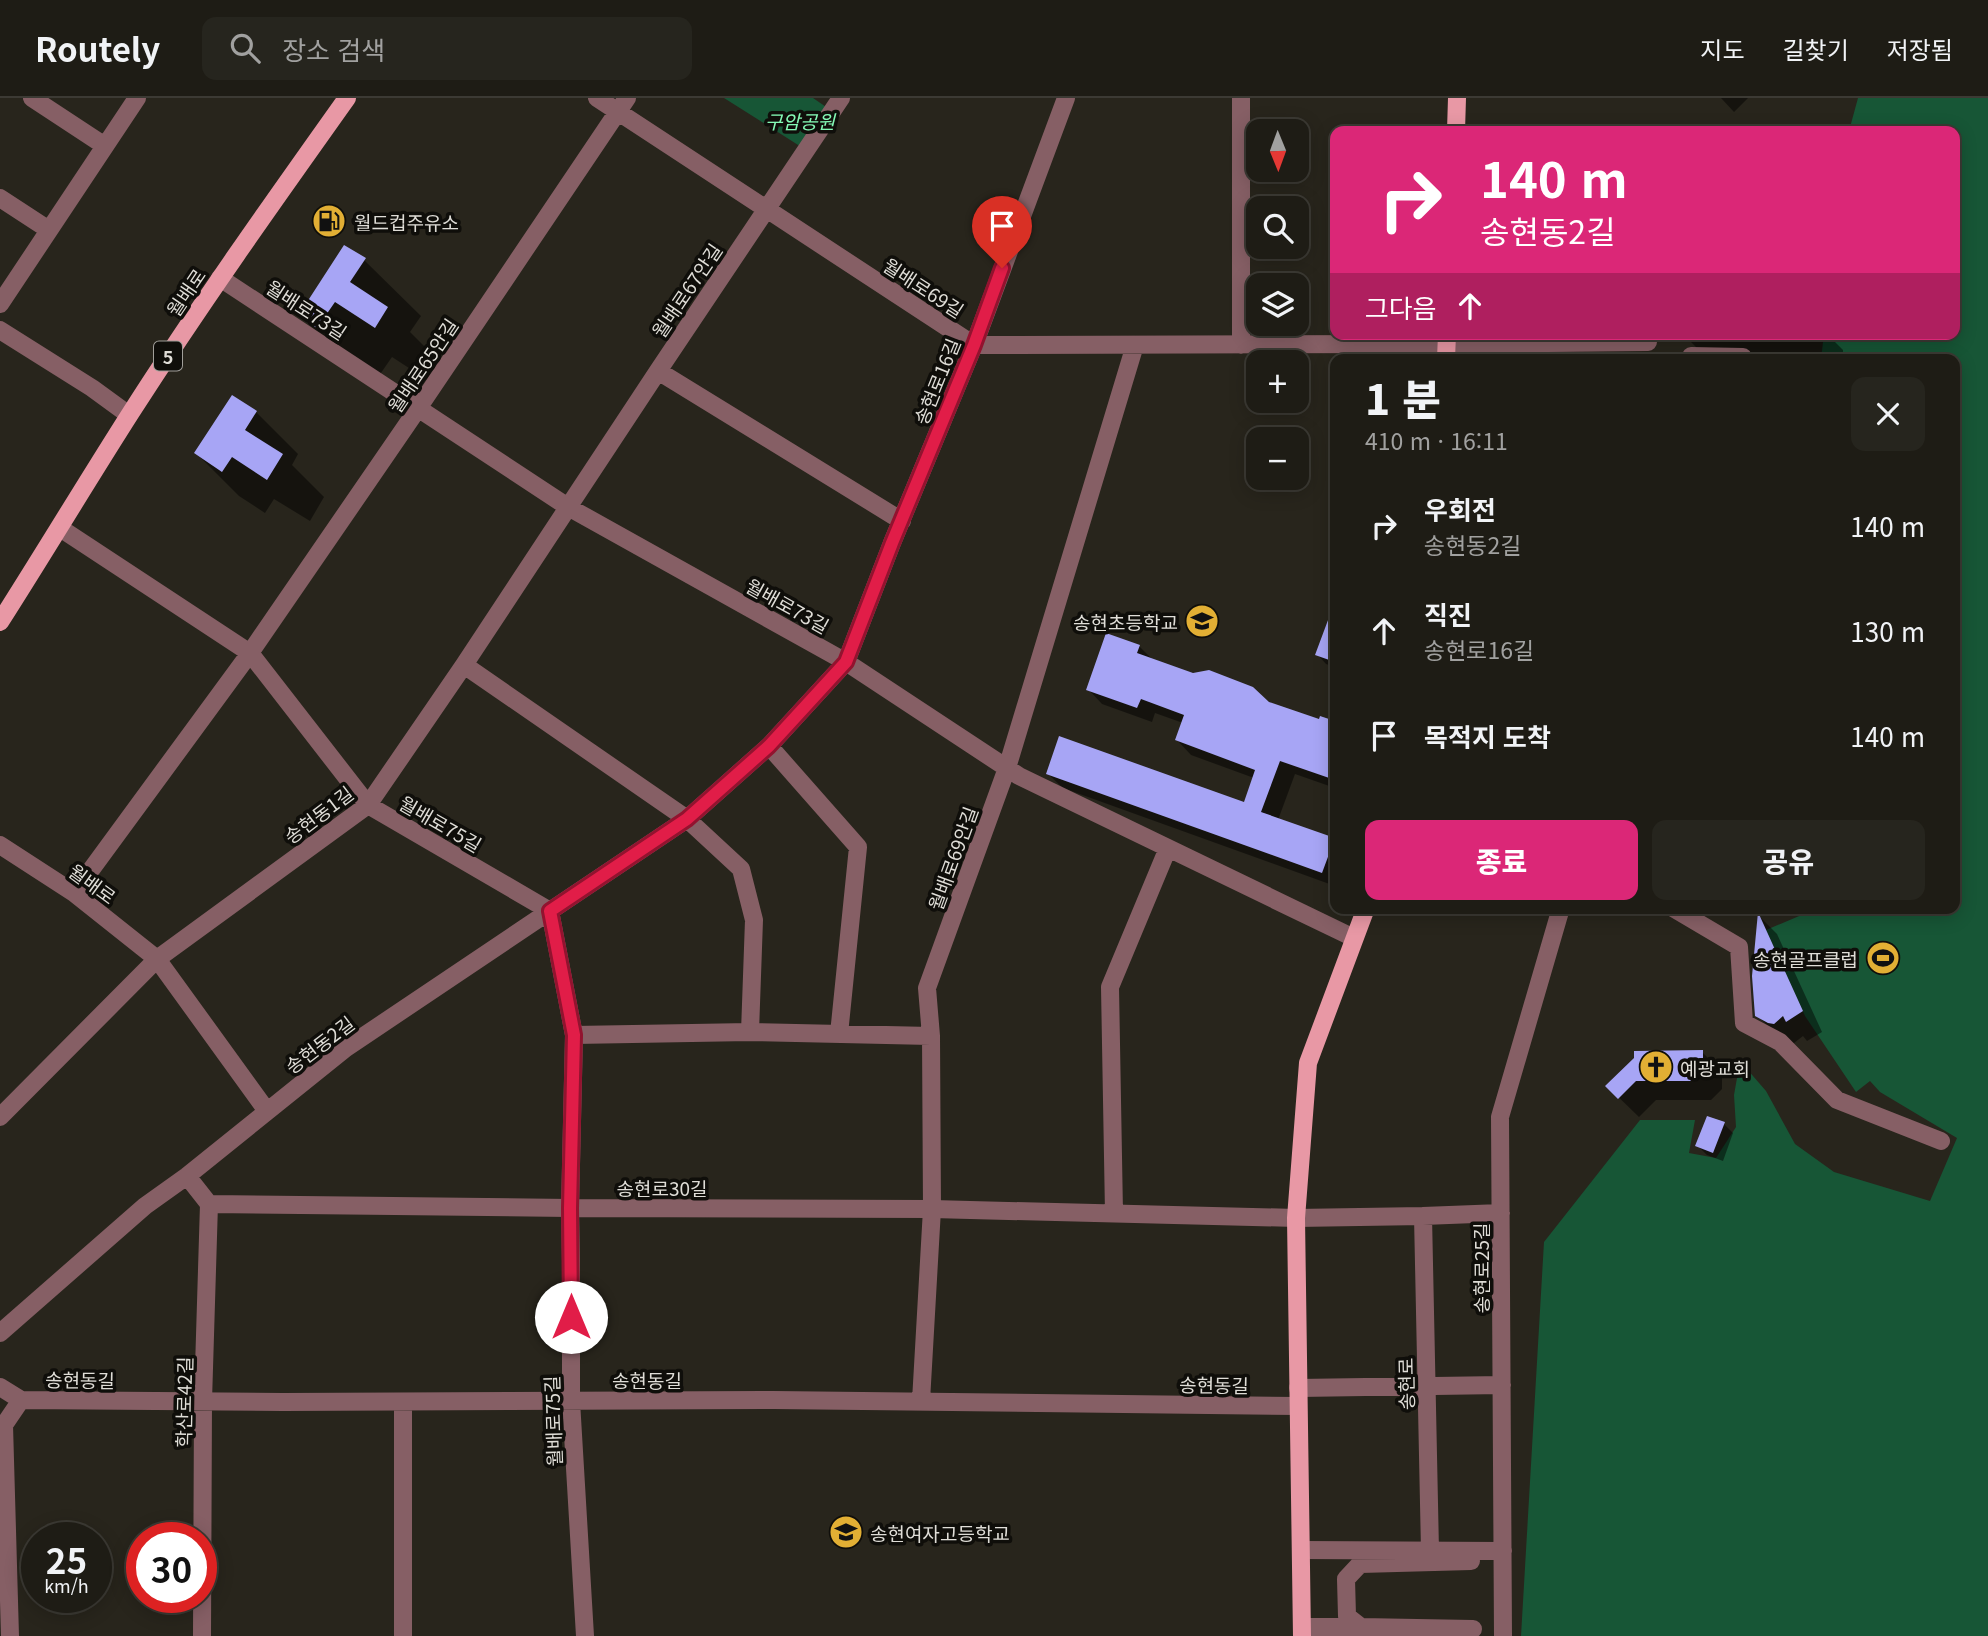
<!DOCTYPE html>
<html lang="ko">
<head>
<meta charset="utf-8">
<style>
	:root { --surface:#1e1c15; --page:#26251e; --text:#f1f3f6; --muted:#a1a1a0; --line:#3c3a34; --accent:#db2777 }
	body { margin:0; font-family:Georgia,"Noto Sans KR",serif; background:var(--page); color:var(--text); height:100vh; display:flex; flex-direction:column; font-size:26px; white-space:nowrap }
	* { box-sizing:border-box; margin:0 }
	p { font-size:23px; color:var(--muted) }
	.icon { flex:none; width:38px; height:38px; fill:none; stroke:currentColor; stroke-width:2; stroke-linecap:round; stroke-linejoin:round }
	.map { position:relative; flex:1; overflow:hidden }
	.side { position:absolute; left:1330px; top:256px; width:630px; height:560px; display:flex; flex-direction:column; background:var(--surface); border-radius:14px; box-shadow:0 4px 18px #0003,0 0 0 2px var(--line) }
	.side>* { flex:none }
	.hud { position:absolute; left:1330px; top:28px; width:630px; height:214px; border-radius:14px; box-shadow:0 4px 18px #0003,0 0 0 2px var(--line); background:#db2777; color:#fff; overflow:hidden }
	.needle { width:46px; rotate:179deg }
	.fabs { position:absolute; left:1246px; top:21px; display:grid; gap:14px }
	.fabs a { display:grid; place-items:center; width:63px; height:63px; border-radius:14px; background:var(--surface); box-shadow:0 4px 18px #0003,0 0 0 2px var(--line); font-size:35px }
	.speed { position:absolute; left:21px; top:1424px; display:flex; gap:14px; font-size:35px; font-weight:700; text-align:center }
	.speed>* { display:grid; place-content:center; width:91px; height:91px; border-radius:50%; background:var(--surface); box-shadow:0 4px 18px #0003,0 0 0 2px var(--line); line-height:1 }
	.speed small { font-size:18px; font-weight:400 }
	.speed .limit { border:10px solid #d22; background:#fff; color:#111 }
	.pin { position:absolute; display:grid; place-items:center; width:60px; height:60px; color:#fff; margin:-72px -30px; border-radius:50% 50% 50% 0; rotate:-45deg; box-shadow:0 0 7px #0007 }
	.pin .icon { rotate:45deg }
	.me { position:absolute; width:77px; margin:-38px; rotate:0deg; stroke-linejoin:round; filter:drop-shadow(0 0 5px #0008) }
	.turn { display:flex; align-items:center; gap:24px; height:147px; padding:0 35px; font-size:32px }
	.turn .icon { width:91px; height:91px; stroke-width:2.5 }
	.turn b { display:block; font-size:49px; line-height:60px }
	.then { display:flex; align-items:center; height:66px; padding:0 35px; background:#0003; gap:14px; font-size:26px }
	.round { display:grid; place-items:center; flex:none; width:74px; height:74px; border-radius:14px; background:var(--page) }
	.summary { display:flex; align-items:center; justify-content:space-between; height:119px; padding:0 35px }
	h1 { font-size:42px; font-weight:800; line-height:52px }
	.button { display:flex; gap:14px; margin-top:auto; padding:14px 35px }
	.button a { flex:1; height:80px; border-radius:14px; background:var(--accent); color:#fff; font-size:28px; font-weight:800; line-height:80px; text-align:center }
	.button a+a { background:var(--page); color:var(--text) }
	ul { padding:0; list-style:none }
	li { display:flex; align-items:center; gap:21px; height:105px; padding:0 35px }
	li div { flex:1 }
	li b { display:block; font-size:26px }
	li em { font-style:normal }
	header { display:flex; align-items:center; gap:42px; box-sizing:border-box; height:98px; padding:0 35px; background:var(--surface); border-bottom:2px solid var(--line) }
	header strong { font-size:33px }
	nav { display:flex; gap:38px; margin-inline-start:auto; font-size:24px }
	.search { width:490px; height:63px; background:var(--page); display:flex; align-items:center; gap:18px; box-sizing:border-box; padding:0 24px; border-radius:14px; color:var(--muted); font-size:26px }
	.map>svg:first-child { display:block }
	.green { fill:#175636 }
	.shadow { fill:#0007 }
	.building { fill:#a7a5f5 }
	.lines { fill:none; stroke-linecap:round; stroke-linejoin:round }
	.minor { stroke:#865f65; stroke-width:18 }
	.major { stroke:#e898a5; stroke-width:18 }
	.route-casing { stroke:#92132f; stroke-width:18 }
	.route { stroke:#e11d48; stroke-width:12 }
	.labels { text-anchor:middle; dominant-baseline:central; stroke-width:7; stroke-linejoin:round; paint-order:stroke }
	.shield { fill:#0f0e0a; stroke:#a19f9a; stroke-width:2 }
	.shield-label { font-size:18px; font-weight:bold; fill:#dfddd7 }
	.park-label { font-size:19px; font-style:italic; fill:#85fab6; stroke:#0f0e0a }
	.poi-label { font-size:19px; fill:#dfddd7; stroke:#0f0e0a; text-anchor:start }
	.street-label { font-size:19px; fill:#dfddd7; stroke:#0f0e0a }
</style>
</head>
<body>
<header>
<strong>Routely</strong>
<div class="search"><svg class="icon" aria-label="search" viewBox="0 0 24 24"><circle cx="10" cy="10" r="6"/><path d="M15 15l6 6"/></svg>장소 검색</div>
<nav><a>지도</a><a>길찾기</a><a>저장됨</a></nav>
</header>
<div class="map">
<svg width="1988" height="1538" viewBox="0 0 1988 1538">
	<rect width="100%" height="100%" fill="#28251c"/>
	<!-- green -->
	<path class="green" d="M 724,0 L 813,0 L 832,13 L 806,52 Z
		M 1858,0 L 1988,0 L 1988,1538 L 1521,1538 L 1544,1144 L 1640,1022 L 1695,1022 L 1689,1055 L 1716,1060 L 1736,1029 L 1734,997 L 1740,963 L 1766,993 L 1795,1046 L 1834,1074 L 1930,1103 L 1957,1040 L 1880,994 L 1870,983 L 1856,994 L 1805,918 L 1766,832 L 1818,810 L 1955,810 L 1955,261 L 1821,261 L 1824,236 L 1955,236 L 1955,33 L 1849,33 Z"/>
	<!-- shadow -->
	<path class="shadow" d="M 1721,0 L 1748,0 L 1734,14 Z
		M 364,162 L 421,218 L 410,234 L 443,267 L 432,285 L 392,259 L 374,285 L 356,274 L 300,217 Z
		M 1683,236 L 1827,236 L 1843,252 L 1843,261 L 1708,261 Z
		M 256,314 L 298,356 L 292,367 L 324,399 L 310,423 L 274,401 L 265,415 L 239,398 L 196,355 Z
		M 1335,507 L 1335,569 L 1326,566 L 1317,556 Z
		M 1139,548 L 1154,563 L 1268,605 L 1320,623 L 1332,624 L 1335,619 L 1335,690 L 1295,676 L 1278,722 L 1335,744 L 1335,788 L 1063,690 L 1048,676 L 1245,707 L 1254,680 L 1191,657 L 1177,642 L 1183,625 L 1155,615 L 1152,624 L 1102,606 L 1088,591 Z
		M 1759,818 L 1777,836 L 1822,934 L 1807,943 L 1803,938 L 1794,945 L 1789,944 L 1777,937 L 1757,917 Z
		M 1702,954 L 1722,974 L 1722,991 L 1711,1002 L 1656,1002 L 1639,1019 L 1607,988 Z
		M 1724,1026 L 1733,1035 L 1723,1063 L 1707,1057 L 1697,1047 Z"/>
	<!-- building -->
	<path class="building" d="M 344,147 L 366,160 L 350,184 L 388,209 L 375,230 L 335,204 L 317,230 L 298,218 Z
		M 232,297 L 257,313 L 245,332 L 283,356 L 267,382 L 232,359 L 222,374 L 194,355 Z
		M 1334,506 L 1335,507 L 1335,564 L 1315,557 Z
		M 1106,535 L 1140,547 L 1137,555 L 1193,575 L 1209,572 L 1253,589 L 1269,604 L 1319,621 L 1320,618 L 1335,623 L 1335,682 L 1280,663 L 1261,714 L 1335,740 L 1322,775 L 1046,676 L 1059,638 L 1244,704 L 1255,672 L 1175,642 L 1184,617 L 1141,601 L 1137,610 L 1086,592 Z
		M 1758,814 L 1803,913 L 1786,924 L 1783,918 L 1774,926 L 1768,925 L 1755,918 L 1752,878 Z
		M 1703,952 L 1703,971 L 1690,983 L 1636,983 L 1618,1001 L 1605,988 L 1634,960 L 1634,953 Z
		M 1707,1018 L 1725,1024 L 1713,1055 L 1695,1048 Z"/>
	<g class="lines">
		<!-- minor -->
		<path class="minor" d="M 32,0 L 105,48
			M 597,0 L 974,247 L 1447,246 L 1648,244 L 1648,236
			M 0,100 L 49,132
			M 220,180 L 568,409 L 846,564 L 1019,678 L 1354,840
			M 0,206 L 137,0
			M 0,232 L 92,290 L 129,317
			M 1241,247 L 1241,0
			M 1691,261 L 1691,258 L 1743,259 L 1743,261
			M 658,273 L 902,423
			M 60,430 L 250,555 L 368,707 L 550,813 L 574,937 L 570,1110 L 571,1163 L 571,1303 L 585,1538
			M 464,567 L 687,721 L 741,771 L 754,822 L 750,934
			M 769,648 L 858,749 L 839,936
			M 0,747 L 74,795 L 157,861 L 267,1013
			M 74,795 L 250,555 L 419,309 L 627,0
			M 1673,810 L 1739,849 L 1744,925 L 1780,944 L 1837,1002 L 1941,1043
			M 574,937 L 750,934 L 931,938
			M 0,1019 L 157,861 L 368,707 L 464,567 L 658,273 L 841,0
			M 187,1078 L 209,1106 L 203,1303 L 202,1538
			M 209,1106 L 570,1110 L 932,1111 L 1296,1120 L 1423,1118
			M 1114,1115 L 1110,889 L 1168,750
			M 0,1235 L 145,1108 L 187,1078 L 346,950 L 687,721 L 769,648 L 846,564 L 892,445 L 974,247 L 1066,0
			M 0,1289 L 21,1302 L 283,1304 L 774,1302 L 1298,1308
			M 1298,1290 L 1502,1287
			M 921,1303 L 932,1111 L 931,938 L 927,890 L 1007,670 L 1135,247
			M 403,1304 L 403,1538
			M 1301,1452 L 1503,1453
			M 1430,1453 L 1423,1118 L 1501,1115
			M 1471,1463 L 1360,1466 L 1346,1481 L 1347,1518 L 1361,1529 L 1473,1531
			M 1302,1529 L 1361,1529 L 1361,1531
			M 10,1538 L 4,1327 L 21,1302
			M 1503,1538 L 1500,1019 L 1561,810"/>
		<!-- major -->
		<path class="major" d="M 1456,33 L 1457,0
			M 1446,261 L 1447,236
			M 0,524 C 44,455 86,385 130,316 C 199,208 273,104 347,0
			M 1302,1538 L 1296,1120 L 1308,965 L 1366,810"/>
	</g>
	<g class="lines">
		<defs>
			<path id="route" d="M 571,1219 L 570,1110 L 574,937 L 550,813 L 687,721 L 769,648 L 846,564 L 892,445 L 974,247 L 1002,170"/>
		</defs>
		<!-- route casing -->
		<use href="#route" class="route-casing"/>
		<!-- route -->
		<use href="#route" class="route"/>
	</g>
	<!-- icons -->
	<defs>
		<symbol id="fuel-disc" viewBox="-11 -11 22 22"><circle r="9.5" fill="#e2af34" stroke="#0f0e0a"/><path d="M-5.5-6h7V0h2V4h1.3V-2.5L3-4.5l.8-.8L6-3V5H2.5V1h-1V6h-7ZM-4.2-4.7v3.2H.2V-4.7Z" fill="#111"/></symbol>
		<symbol id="school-disc" viewBox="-11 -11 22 22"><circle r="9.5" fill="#e2af34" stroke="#0f0e0a"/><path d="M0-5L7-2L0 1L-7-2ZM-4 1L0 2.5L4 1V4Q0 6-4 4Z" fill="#111"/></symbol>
		<symbol id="stadium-disc" viewBox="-11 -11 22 22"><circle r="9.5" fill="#e2af34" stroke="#0f0e0a"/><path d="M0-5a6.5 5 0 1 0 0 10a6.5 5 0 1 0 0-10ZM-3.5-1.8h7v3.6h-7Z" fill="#111"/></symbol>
		<symbol id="church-disc" viewBox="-11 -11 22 22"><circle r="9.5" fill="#e2af34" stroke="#0f0e0a"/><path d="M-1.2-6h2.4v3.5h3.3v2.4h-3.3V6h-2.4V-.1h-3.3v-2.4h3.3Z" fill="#111"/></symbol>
	</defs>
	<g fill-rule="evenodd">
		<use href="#fuel-disc" x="310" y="104" width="38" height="38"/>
		<use href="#school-disc" x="1183" y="504" width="38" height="38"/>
		<use href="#stadium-disc" x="1864" y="841" width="38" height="38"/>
		<use href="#church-disc" x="1637" y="950" width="38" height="38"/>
		<use href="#school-disc" x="827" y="1415" width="38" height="38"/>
	</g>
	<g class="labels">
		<!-- shield labels -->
		<rect class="shield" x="154" y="243.5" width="28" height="29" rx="5"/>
		<g class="shield-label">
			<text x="168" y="258">5</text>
		</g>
		<!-- park labels -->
		<g class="park-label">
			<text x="800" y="22">구암공원</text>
		</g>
		<!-- poi labels -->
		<g class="poi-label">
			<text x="354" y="123">월드컵주유소</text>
			<text x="1178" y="523" text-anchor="end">송현초등학교</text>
			<text x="1858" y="860" text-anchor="end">송현골프클럽</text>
			<text x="1680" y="969">예광교회</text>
			<text x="870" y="1434">송현여자고등학교</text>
		</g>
		<!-- street labels -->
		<g class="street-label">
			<text transform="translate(924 189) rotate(33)">월배로69길</text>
			<text transform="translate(686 192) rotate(-56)">월배로67안길</text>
			<text transform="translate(185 194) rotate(-56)">월배로</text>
			<text transform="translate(307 211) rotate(33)">월배로73길</text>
			<text transform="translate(422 267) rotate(-56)">월배로65안길</text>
			<text transform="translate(936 283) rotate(-68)">송현로16길</text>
			<text transform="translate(788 507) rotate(29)">월배로73길</text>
			<text transform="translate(318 716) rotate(-37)">송현동1길</text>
			<text transform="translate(441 725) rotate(30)">월배로75길</text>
			<text transform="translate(952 760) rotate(-70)">월배로69안길</text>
			<text transform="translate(93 785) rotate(36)">월배로</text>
			<text transform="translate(319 946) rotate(-37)">송현동2길</text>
			<text x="662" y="1089">송현로30길</text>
			<text transform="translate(1480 1170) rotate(-90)">송현로25길</text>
			<text transform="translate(80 1281) rotate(1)">송현동길</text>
			<text x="647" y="1281">송현동길</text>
			<text transform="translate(1214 1286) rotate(1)">송현동길</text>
			<text transform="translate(1405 1286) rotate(-91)">송현로</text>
			<text transform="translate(183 1304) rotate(-89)">학산로42길</text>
			<text transform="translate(552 1323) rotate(-92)">월배로75길</text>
		</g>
	</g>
</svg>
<div class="fabs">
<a><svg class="needle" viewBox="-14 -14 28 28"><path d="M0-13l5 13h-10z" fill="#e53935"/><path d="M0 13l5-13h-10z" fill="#a1a1a0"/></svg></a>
<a><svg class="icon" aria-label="search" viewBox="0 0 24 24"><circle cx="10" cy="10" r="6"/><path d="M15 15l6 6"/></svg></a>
<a><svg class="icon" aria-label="layers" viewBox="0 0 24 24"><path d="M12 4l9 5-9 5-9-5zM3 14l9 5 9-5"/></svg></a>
<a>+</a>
<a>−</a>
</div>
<div class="speed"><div>25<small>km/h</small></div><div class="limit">30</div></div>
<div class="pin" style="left:1002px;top:170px;background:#d93025"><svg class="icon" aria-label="arrive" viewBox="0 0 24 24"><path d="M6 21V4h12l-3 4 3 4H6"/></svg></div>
<svg class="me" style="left:571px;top:1219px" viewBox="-20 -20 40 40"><circle r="19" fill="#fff"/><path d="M0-13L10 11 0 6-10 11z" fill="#e11d48"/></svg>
<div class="hud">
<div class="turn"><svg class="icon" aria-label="right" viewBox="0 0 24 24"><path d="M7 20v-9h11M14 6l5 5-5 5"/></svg><div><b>140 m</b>송현동2길</div></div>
<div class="then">그다음<svg class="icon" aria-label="ahead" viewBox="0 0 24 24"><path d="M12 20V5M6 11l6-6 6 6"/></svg></div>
</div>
<section class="side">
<div class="summary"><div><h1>1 분</h1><p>410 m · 16:11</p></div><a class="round"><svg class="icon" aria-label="close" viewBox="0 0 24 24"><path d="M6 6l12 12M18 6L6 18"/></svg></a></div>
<ul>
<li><svg class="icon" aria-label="right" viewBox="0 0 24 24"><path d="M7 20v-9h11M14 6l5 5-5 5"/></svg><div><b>우회전</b><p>송현동2길</p></div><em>140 m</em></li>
<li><svg class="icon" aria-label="ahead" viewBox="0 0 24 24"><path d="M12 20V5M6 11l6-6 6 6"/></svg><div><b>직진</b><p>송현로16길</p></div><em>130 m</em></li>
<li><svg class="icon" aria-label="arrive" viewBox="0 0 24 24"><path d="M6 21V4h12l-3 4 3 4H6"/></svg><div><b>목적지 도착</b></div><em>140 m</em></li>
</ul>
<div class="button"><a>종료</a><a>공유</a></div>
</section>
</div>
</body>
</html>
